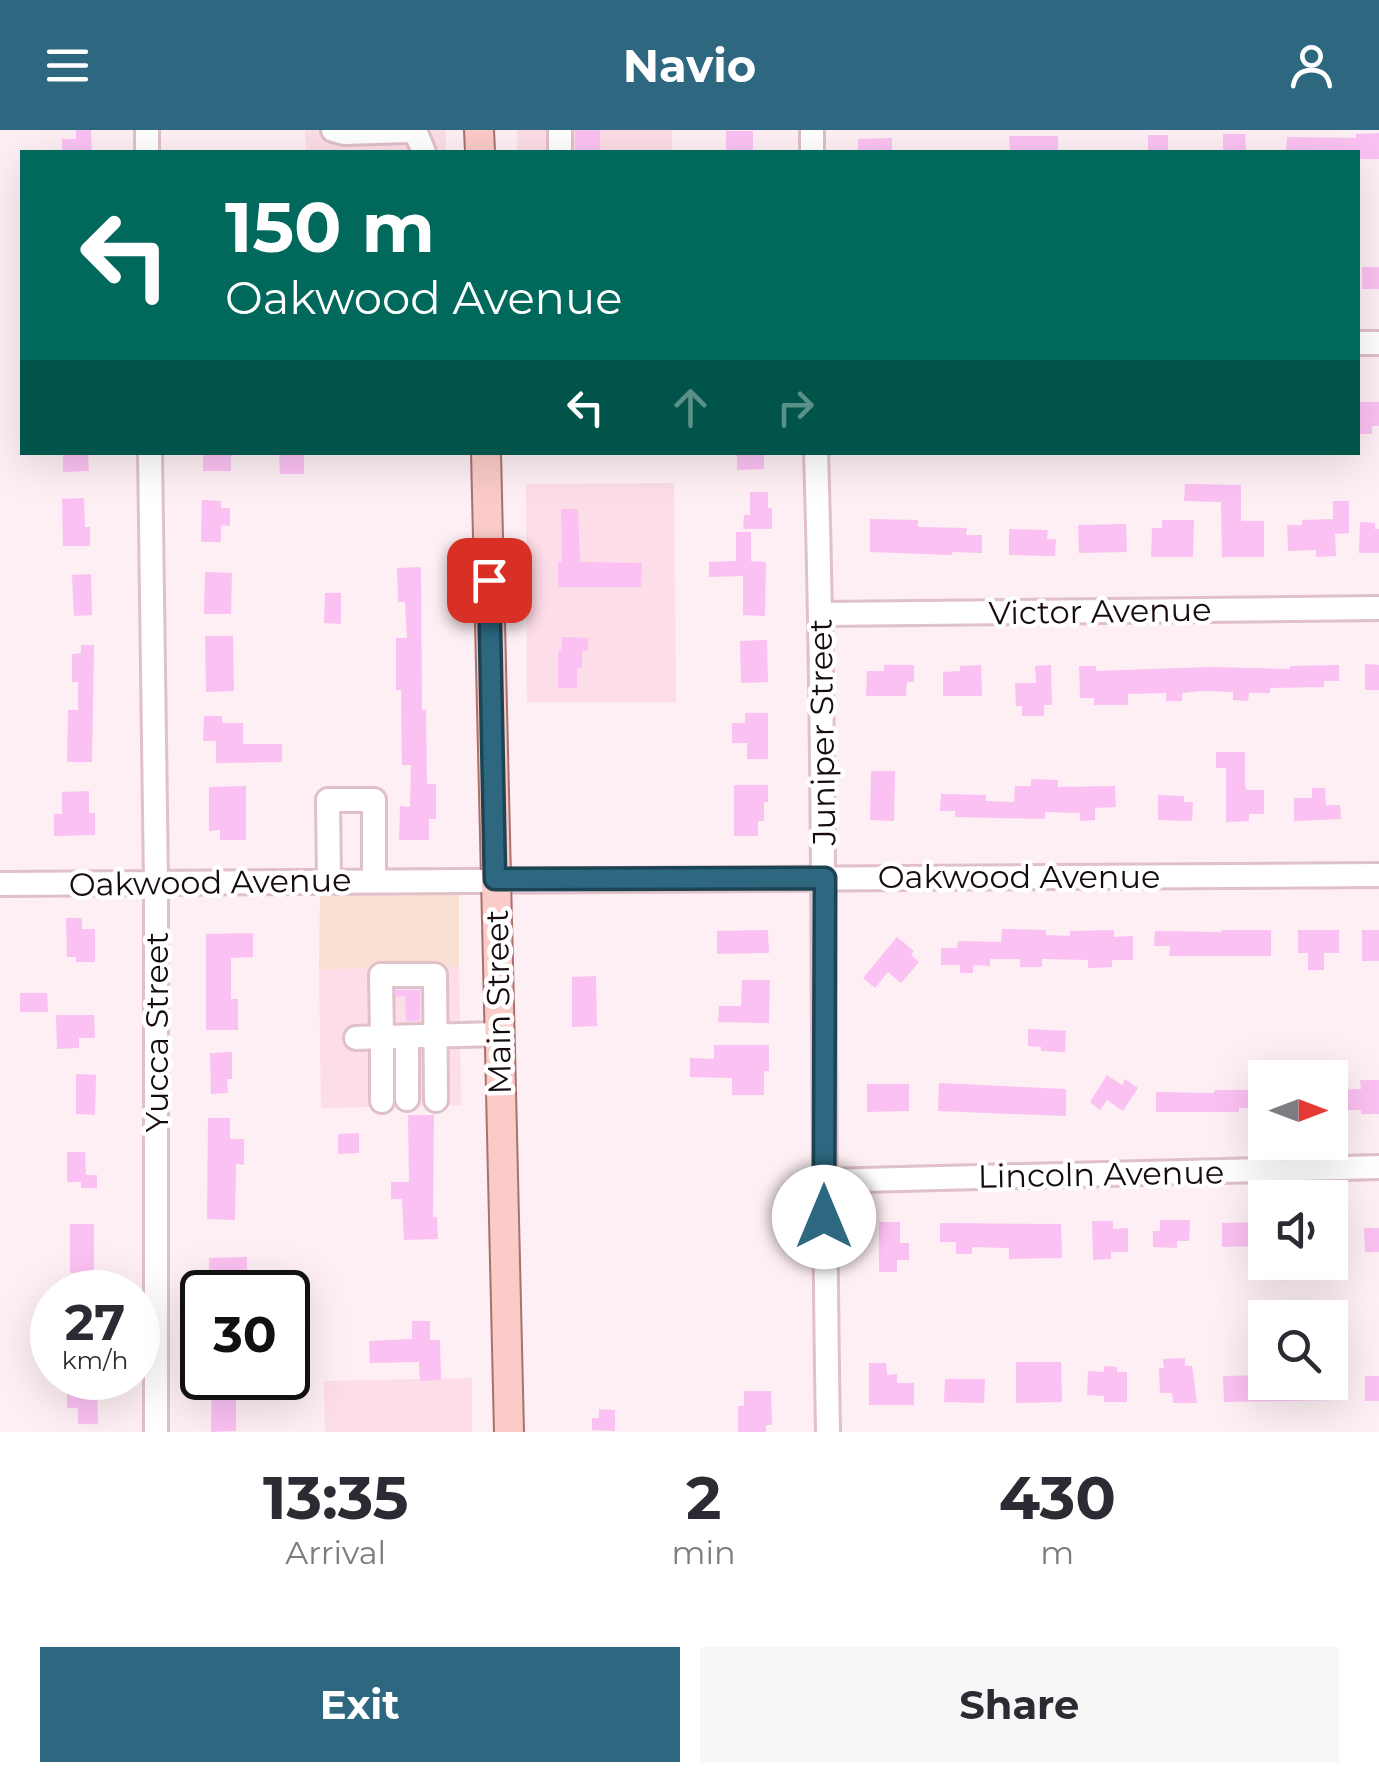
<!DOCTYPE html>
<html lang="en">
<head>
<meta charset="utf-8">
<style>
	:root { --surface:#fff; --page:#f7f7f7; --text:#2b2b33; --muted:#7c7c81; --accent:#2d6880 }
	body { margin:0; font-family:Montserrat,sans-serif; background:var(--page); color:var(--text); height:100vh; display:flex; flex-direction:column; font-size:38px; white-space:nowrap }
	* { box-sizing:border-box; margin:0 }
	p { font-size:32px; color:var(--muted) }
	.icon { flex:none; width:55px; height:55px; fill:none; stroke:currentColor; stroke-width:2; stroke-linecap:round; stroke-linejoin:round }
	.map { position:relative; height:1302px; overflow:hidden }
	.sheet { display:flex; flex-direction:column; background:var(--surface); flex:1 }
	.sheet>* { flex:none }
	.hud { position:absolute; left:20px; top:20px; width:1340px; height:305px; border-radius:0px; box-shadow:0 10px 40px #0002; background:#00695c; color:#fff; overflow:hidden }
	.needle { width:65px; rotate:90deg }
	.controls { position:absolute; left:1248px; top:930px; display:grid; gap:20px }
	.controls a { display:grid; place-items:center; width:100px; height:100px; border-radius:0px; background:var(--surface); box-shadow:0 10px 40px #0002; font-size:50px }
	.speed { position:absolute; left:30px; top:1140px; display:flex; gap:20px; font-size:50px; font-weight:700; text-align:center }
	.speed>* { display:grid; place-content:center; width:130px; height:130px; border-radius:50%; background:var(--surface); box-shadow:0 10px 40px #0002; line-height:1 }
	.speed small { font-size:25px; font-weight:400 }
	.speed .limit { border:5px solid #111; border-radius:15px; background:#fff; color:#111 }
	.pin { position:absolute; display:grid; place-items:center; width:85px; height:85px; color:#fff; margin:-42px; border-radius:20px; box-shadow:0 5px 15px #0006 }
	.me { position:absolute; width:110px; margin:-55px; rotate:0deg; stroke-linejoin:round; filter:drop-shadow(0 0 8px #0008) }
	.turn { display:flex; align-items:center; gap:35px; height:210px; padding:0 40px; font-size:45px }
	.turn .icon { width:130px; height:130px; stroke-width:2.5 }
	.turn b { display:block; font-size:70px; line-height:85px }
	.lanes { display:flex; align-items:center; height:95px; padding:0 40px; background:#0003; justify-content:center; gap:50px; direction:ltr }
	.lanes .off { opacity:.35 }
	.eta { display:flex; justify-content:space-evenly; align-items:center; height:170px; text-align:center }
	.eta b { font-size:60px; font-weight:700; line-height:70px }
	.cta { display:flex; gap:20px; margin-top:auto; padding:20px 40px }
	.cta a { flex:1; height:115px; border-radius:0px; background:var(--accent); color:#fff; font-size:40px; font-weight:700; line-height:115px; text-align:center }
	.cta a+a { background:var(--page); color:var(--text) }
	header { display:flex; justify-content:space-between; align-items:center; height:130px; padding:0 40px; background:var(--accent); color:#fff; font-size:45px; font-weight:700 }
	.map>svg:first-child { display:block }
	.built { fill:#fddde7 }
	.green { fill:#f8dfd1 }
	.building { fill:#fbc1f2 }
	.lines { fill:none; stroke-linecap:round; stroke-linejoin:round }
	.minor-casing { stroke:#e0c0ca; stroke-width:28 }
	.major-casing { stroke:#a8716f; stroke-width:32 }
	.minor { stroke:#fff; stroke-width:22 }
	.major { stroke:#facbc7; stroke-width:28 }
	.route-casing { stroke:#1d4453; stroke-width:25 }
	.route { stroke:#2d6880; stroke-width:18 }
	.labels { text-anchor:middle; dominant-baseline:central; stroke-width:9; stroke-linejoin:round; paint-order:stroke }
	.street-label { font-size:32px; fill:#160c0f; stroke:#fff }
</style>
</head>
<body>
<header><svg class="icon" aria-label="menu" viewBox="0 0 24 24"><path d="M4 6h16M4 12h16M4 18h16"/></svg>Navio<svg class="icon" aria-label="person" viewBox="0 0 24 24"><circle cx="12" cy="8" r="4"/><path d="M4 21q1-7 8-7t8 7"/></svg></header>
<div class="map">
<svg width="1379" height="1302" viewBox="0 0 1379 1302">
	<rect width="100%" height="100%" fill="#fdeff3"/>
	<!-- built -->
	<path class="built" d="M 305,0 L 446,0 L 446,22 L 306,22 Z
		M 517,0 L 672,0 L 672,22 L 517,22 Z
		M 674,353 L 676,572 L 527,572 L 526,354 Z
		M 459,837 L 461,975 L 321,978 L 319,839 Z
		M 472,1248 L 472,1302 L 325,1302 L 324,1251 Z"/>
	<!-- green -->
	<path class="green" d="M 459,761 L 459,837 L 319,839 L 320,765 Z"/>
	<!-- building -->
	<path class="building" d="M 76,0 L 91,0 L 92,22 L 62,22 L 62,9 L 76,9 Z
		M 575,0 L 600,0 L 600,22 L 575,21 Z
		M 726,1 L 753,1 L 753,22 L 726,22 Z
		M 1379,3 L 1379,29 L 1358,29 L 1358,22 L 1286,22 L 1287,7 L 1356,8 L 1356,4 Z
		M 1223,4 L 1245,4 L 1246,22 L 1223,22 Z
		M 1148,5 L 1168,5 L 1168,22 L 1148,22 Z
		M 1009,6 L 1058,6 L 1058,22 L 1010,22 Z
		M 892,8 L 892,22 L 858,22 L 858,9 Z
		M 1362,137 L 1379,137 L 1379,159 L 1362,159 Z
		M 1358,272 L 1379,272 L 1379,296 L 1372,296 L 1372,304 L 1359,304 Z
		M 63,322 L 88,325 L 89,341 L 63,342 Z
		M 203,322 L 231,322 L 231,341 L 203,341 Z
		M 279,322 L 304,324 L 304,344 L 280,344 Z
		M 737,322 L 764,322 L 764,339 L 737,340 Z
		M 1185,354 L 1241,355 L 1241,391 L 1264,391 L 1264,427 L 1222,427 L 1221,372 L 1184,371 Z
		M 750,362 L 768,362 L 768,378 L 772,378 L 772,399 L 743,399 L 744,385 L 750,385 Z
		M 84,368 L 85,397 L 90,397 L 90,416 L 63,416 L 62,369 Z
		M 202,370 L 221,371 L 221,378 L 230,378 L 230,396 L 221,395 L 221,412 L 201,412 Z
		M 1333,371 L 1349,371 L 1349,403 L 1335,404 L 1336,426 L 1316,427 L 1316,420 L 1288,421 L 1287,395 L 1302,395 L 1302,390 L 1333,389 Z
		M 561,379 L 578,379 L 580,432 L 642,433 L 641,457 L 558,457 L 558,432 L 562,432 Z
		M 870,389 L 918,390 L 918,397 L 967,398 L 966,405 L 982,405 L 982,423 L 952,422 L 952,425 L 870,422 Z
		M 1162,390 L 1194,390 L 1193,427 L 1151,427 L 1152,398 L 1162,398 Z
		M 1360,392 L 1375,393 L 1375,399 L 1379,399 L 1379,423 L 1359,423 Z
		M 1126,394 L 1127,422 L 1079,423 L 1078,395 Z
		M 1009,399 L 1048,400 L 1047,409 L 1056,409 L 1055,426 L 1009,425 Z
		M 736,402 L 751,402 L 751,431 L 766,432 L 765,486 L 743,485 L 743,446 L 709,447 L 709,432 L 736,431 Z
		M 421,437 L 422,580 L 426,580 L 427,654 L 436,654 L 436,689 L 429,689 L 429,710 L 399,710 L 400,676 L 410,677 L 411,635 L 402,635 L 401,560 L 396,560 L 396,508 L 407,508 L 405,472 L 398,472 L 397,438 Z
		M 205,442 L 232,443 L 231,484 L 204,484 Z
		M 91,444 L 92,485 L 74,486 L 72,445 Z
		M 325,463 L 341,463 L 341,494 L 324,493 Z
		M 205,506 L 233,506 L 234,561 L 206,562 Z
		M 562,507 L 588,508 L 588,521 L 582,521 L 582,538 L 577,538 L 577,558 L 558,558 L 558,521 L 562,521 Z
		M 767,510 L 768,552 L 741,553 L 740,511 Z
		M 81,515 L 94,515 L 92,632 L 67,632 L 68,580 L 78,580 L 78,552 L 72,552 L 72,524 L 81,523 Z
		M 1365,534 L 1379,535 L 1379,560 L 1365,560 Z
		M 884,535 L 914,535 L 914,552 L 907,552 L 906,566 L 866,566 L 867,541 L 884,541 Z
		M 981,535 L 982,566 L 943,566 L 943,542 L 960,541 L 960,536 Z
		M 1051,535 L 1052,575 L 1044,575 L 1044,586 L 1022,586 L 1022,576 L 1016,576 L 1015,553 L 1036,553 L 1035,536 Z
		M 1339,535 L 1339,551 L 1324,551 L 1324,557 L 1270,558 L 1270,563 L 1249,563 L 1248,571 L 1233,570 L 1233,562 L 1202,561 L 1182,563 L 1182,571 L 1166,571 L 1166,563 L 1128,564 L 1128,575 L 1094,575 L 1094,568 L 1080,568 L 1079,536 L 1096,536 L 1096,541 L 1209,537 L 1290,539 L 1290,536 Z
		M 745,583 L 768,583 L 768,629 L 747,629 L 747,613 L 732,613 L 732,593 L 745,593 Z
		M 204,586 L 222,586 L 222,593 L 243,593 L 243,614 L 282,614 L 282,632 L 216,633 L 216,611 L 203,611 Z
		M 1216,622 L 1245,622 L 1245,656 L 1247,660 L 1264,660 L 1264,684 L 1249,684 L 1249,691 L 1226,692 L 1226,638 L 1216,638 Z
		M 871,641 L 895,641 L 894,691 L 870,690 Z
		M 1031,649 L 1058,650 L 1058,657 L 1115,656 L 1116,677 L 1095,678 L 1095,690 L 1080,691 L 1080,683 L 1045,682 L 1045,689 L 955,687 L 955,681 L 940,681 L 941,664 L 986,665 L 986,671 L 1014,672 L 1015,656 L 1031,656 Z
		M 734,655 L 768,655 L 768,672 L 764,672 L 764,691 L 758,691 L 758,706 L 734,706 Z
		M 246,656 L 246,710 L 220,710 L 220,700 L 209,701 L 209,657 Z
		M 1312,658 L 1325,658 L 1326,675 L 1340,675 L 1341,689 L 1294,691 L 1294,668 L 1312,668 Z
		M 89,661 L 89,683 L 95,683 L 95,705 L 54,706 L 54,684 L 62,684 L 62,662 Z
		M 1158,665 L 1184,666 L 1184,672 L 1193,672 L 1192,691 L 1158,690 Z
		M 66,788 L 82,788 L 82,799 L 95,799 L 95,832 L 76,832 L 76,827 L 67,827 Z
		M 1002,799 L 1046,800 L 1046,805 L 1070,806 L 1070,801 L 1114,800 L 1114,807 L 1133,806 L 1133,830 L 1112,830 L 1112,837 L 1088,838 L 1088,830 L 1042,829 L 1042,837 L 1020,837 L 1020,829 L 990,829 L 990,836 L 973,835 L 973,843 L 960,843 L 960,835 L 941,835 L 941,818 L 957,818 L 958,811 L 1001,812 Z
		M 768,800 L 769,823 L 717,824 L 717,801 Z
		M 1221,800 L 1271,800 L 1271,826 L 1169,826 L 1170,816 L 1154,816 L 1155,801 L 1221,802 Z
		M 1298,800 L 1339,800 L 1339,823 L 1324,823 L 1324,840 L 1308,840 L 1308,823 L 1298,823 Z
		M 1362,800 L 1379,800 L 1379,831 L 1362,831 Z
		M 253,803 L 253,827 L 231,828 L 231,869 L 238,869 L 238,900 L 206,900 L 206,804 Z
		M 897,807 L 914,821 L 911,825 L 919,832 L 901,853 L 888,842 L 875,858 L 863,848 Z
		M 596,846 L 597,896 L 572,897 L 572,847 Z
		M 742,850 L 770,850 L 769,893 L 718,892 L 719,876 L 741,876 Z
		M 396,860 L 420,860 L 420,891 L 406,891 L 405,866 L 396,867 Z
		M 20,863 L 47,863 L 48,882 L 20,882 Z
		M 56,885 L 94,885 L 95,908 L 79,908 L 79,918 L 57,919 Z
		M 1028,899 L 1066,901 L 1065,922 L 1041,921 L 1041,917 L 1028,916 Z
		M 714,915 L 769,915 L 769,941 L 764,941 L 764,965 L 732,965 L 732,948 L 690,947 L 690,928 L 714,929 Z
		M 232,922 L 232,949 L 227,949 L 228,963 L 211,964 L 210,923 Z
		M 76,944 L 96,945 L 95,985 L 76,984 Z
		M 1107,945 L 1122,955 L 1125,949 L 1138,958 L 1123,981 L 1107,970 L 1100,980 L 1090,972 Z
		M 1360,950 L 1379,950 L 1379,984 L 1361,984 L 1361,980 L 1330,980 L 1330,960 L 1361,959 Z
		M 939,953 L 1066,959 L 1066,986 L 938,981 Z
		M 867,954 L 909,954 L 909,981 L 867,982 Z
		M 1215,960 L 1256,960 L 1256,978 L 1239,978 L 1239,982 L 1156,982 L 1156,962 L 1214,963 Z
		M 408,985 L 434,985 L 433,1087 L 437,1087 L 438,1109 L 404,1110 L 402,1069 L 391,1069 L 391,1052 L 409,1052 Z
		M 208,988 L 230,988 L 230,1009 L 244,1009 L 244,1035 L 236,1034 L 235,1090 L 207,1089 Z
		M 359,1003 L 359,1023 L 338,1024 L 338,1004 Z
		M 67,1022 L 85,1022 L 86,1045 L 97,1045 L 97,1058 L 81,1058 L 81,1052 L 67,1052 Z
		M 1160,1090 L 1190,1090 L 1189,1111 L 1177,1111 L 1177,1118 L 1153,1117 L 1153,1101 L 1160,1101 Z
		M 1092,1091 L 1113,1091 L 1113,1099 L 1128,1098 L 1128,1122 L 1111,1122 L 1111,1129 L 1093,1130 Z
		M 879,1092 L 900,1092 L 900,1113 L 909,1113 L 909,1130 L 897,1130 L 897,1142 L 879,1142 Z
		M 1265,1092 L 1265,1116 L 1222,1117 L 1222,1093 Z
		M 940,1093 L 1061,1094 L 1062,1128 L 1009,1129 L 1009,1118 L 972,1117 L 972,1124 L 956,1124 L 956,1112 L 940,1112 Z
		M 70,1094 L 94,1094 L 94,1143 L 70,1143 Z
		M 1364,1098 L 1379,1098 L 1379,1122 L 1365,1122 Z
		M 247,1127 L 247,1157 L 230,1157 L 230,1162 L 209,1162 L 209,1128 Z
		M 305,1189 L 305,1210 L 290,1210 L 290,1190 Z
		M 412,1191 L 430,1191 L 430,1210 L 440,1210 L 441,1250 L 420,1251 L 419,1232 L 370,1233 L 369,1211 L 412,1209 Z
		M 1185,1228 L 1185,1236 L 1192,1236 L 1197,1273 L 1173,1273 L 1172,1263 L 1160,1263 L 1159,1238 L 1164,1238 L 1163,1229 Z
		M 1016,1232 L 1061,1232 L 1062,1272 L 1016,1273 Z
		M 869,1233 L 886,1233 L 887,1245 L 897,1244 L 897,1253 L 914,1253 L 914,1275 L 869,1275 Z
		M 1104,1236 L 1117,1237 L 1117,1242 L 1127,1242 L 1127,1272 L 1104,1272 L 1104,1266 L 1087,1265 L 1088,1241 L 1104,1242 Z
		M 1265,1245 L 1265,1252 L 1339,1252 L 1339,1270 L 1224,1272 L 1223,1246 Z
		M 1365,1246 L 1379,1246 L 1379,1271 L 1365,1271 Z
		M 75,1248 L 97,1248 L 98,1294 L 78,1294 L 78,1278 L 67,1278 L 67,1262 L 76,1261 Z
		M 212,1248 L 236,1248 L 236,1301 L 211,1302 Z
		M 945,1249 L 985,1249 L 984,1273 L 944,1272 Z
		M 744,1261 L 771,1261 L 772,1295 L 766,1295 L 766,1302 L 738,1302 L 738,1276 L 744,1276 Z
		M 599,1279 L 615,1280 L 615,1301 L 592,1300 L 592,1288 L 599,1288 Z"/>
	<g class="lines">
		<defs>
			<path id="minor" d="M 147,0 L 147,22
				M 333,0 L 344,3 L 409,1 L 416,3 L 424,22
				M 560,0 L 560,22
				M 812,0 L 812,22
				M 1358,213 L 1379,213
				M 150,322 L 156,754 L 156,1302
				M 816,322 C 826,649 822,975 828,1302
				M 821,484 L 1379,478
				M 329,751 L 328,670 L 374,670 L 374,750
				M 0,754 L 1379,745
				M 356,908 L 382,907 L 381,845 L 435,845 L 436,970
				M 407,969 L 407,908
				M 382,971 L 382,907 L 499,904
				M 823,1051 L 1379,1037"/>
			<path id="major" d="M 479,0 L 480,22
				M 486,322 L 509,1302"/>
		</defs>
		<!-- minor casing -->
		<use href="#minor" class="minor-casing"/>
		<!-- major casing -->
		<use href="#major" class="major-casing"/>
		<!-- minor -->
		<use href="#minor" class="minor"/>
		<!-- major -->
		<use href="#major" class="major"/>
	</g>
	<g class="lines">
		<defs>
			<path id="route" d="M 489,450 L 495,749 L 825,748 L 824,1087"/>
		</defs>
		<!-- route casing -->
		<use href="#route" class="route-casing"/>
		<!-- route -->
		<use href="#route" class="route"/>
	</g>
	<g class="labels">
		<!-- street labels -->
		<g class="street-label">
			<text transform="translate(1100 481) rotate(-1)">Victor Avenue</text>
			<text transform="translate(822 602) rotate(-91)">Juniper Street</text>
			<text x="1019" y="746">Oakwood Avenue</text>
			<text transform="translate(210 752) rotate(-1)">Oakwood Avenue</text>
			<text transform="translate(498 872) rotate(-91)">Main Street</text>
			<text transform="translate(156 902) rotate(-90)">Yucca Street</text>
			<text transform="translate(1101 1044) rotate(-1)">Lincoln Avenue</text>
		</g>
	</g>
</svg>
<div class="controls">
<a><svg class="needle" viewBox="-14 -14 28 28"><path d="M0-13l5 13h-10z" fill="#e53935"/><path d="M0 13l5-13h-10z" fill="#7c7c81"/></svg></a>
<a><svg class="icon" aria-label="sound" viewBox="0 0 24 24"><path d="M4 9h4l5-4v14l-5-4H4zM17 9q2 3 0 6"/></svg></a>
<a><svg class="icon" aria-label="search" viewBox="0 0 24 24"><circle cx="10" cy="10" r="6"/><path d="M15 15l6 6"/></svg></a>
</div>
<div class="speed"><div>27<small>km/h</small></div><div class="limit">30</div></div>
<div class="pin" style="left:489px;top:450px;background:#d93025"><svg class="icon" aria-label="arrive" viewBox="0 0 24 24"><path d="M6 21V4h12l-3 4 3 4H6"/></svg></div>
<svg class="me" style="left:824px;top:1087px" viewBox="-20 -20 40 40"><circle r="19" fill="#fff"/><path d="M0-13L10 11 0 6-10 11z" fill="#2d6880"/></svg>
<div class="hud">
<div class="turn"><svg class="icon" aria-label="left" viewBox="0 0 24 24"><path d="M17 20v-9H6M10 6l-5 5 5 5"/></svg><div><b>150 m</b>Oakwood Avenue</div></div>
<div class="lanes"><svg class="icon" aria-label="left" viewBox="0 0 24 24"><path d="M17 20v-9H6M10 6l-5 5 5 5"/></svg><svg class="icon off" aria-label="ahead" viewBox="0 0 24 24"><path d="M12 20V5M6 11l6-6 6 6"/></svg><svg class="icon off" aria-label="right" viewBox="0 0 24 24"><path d="M7 20v-9h11M14 6l5 5-5 5"/></svg></div>
</div>
</div>
<section class="sheet">
<div class="eta">
<div><b>13:35</b><p>Arrival</p></div>
<div><b>2</b><p>min</p></div>
<div><b>430</b><p>m</p></div>
</div>
<div class="cta"><a>Exit</a><a>Share</a></div>
</section>
</body>
</html>
